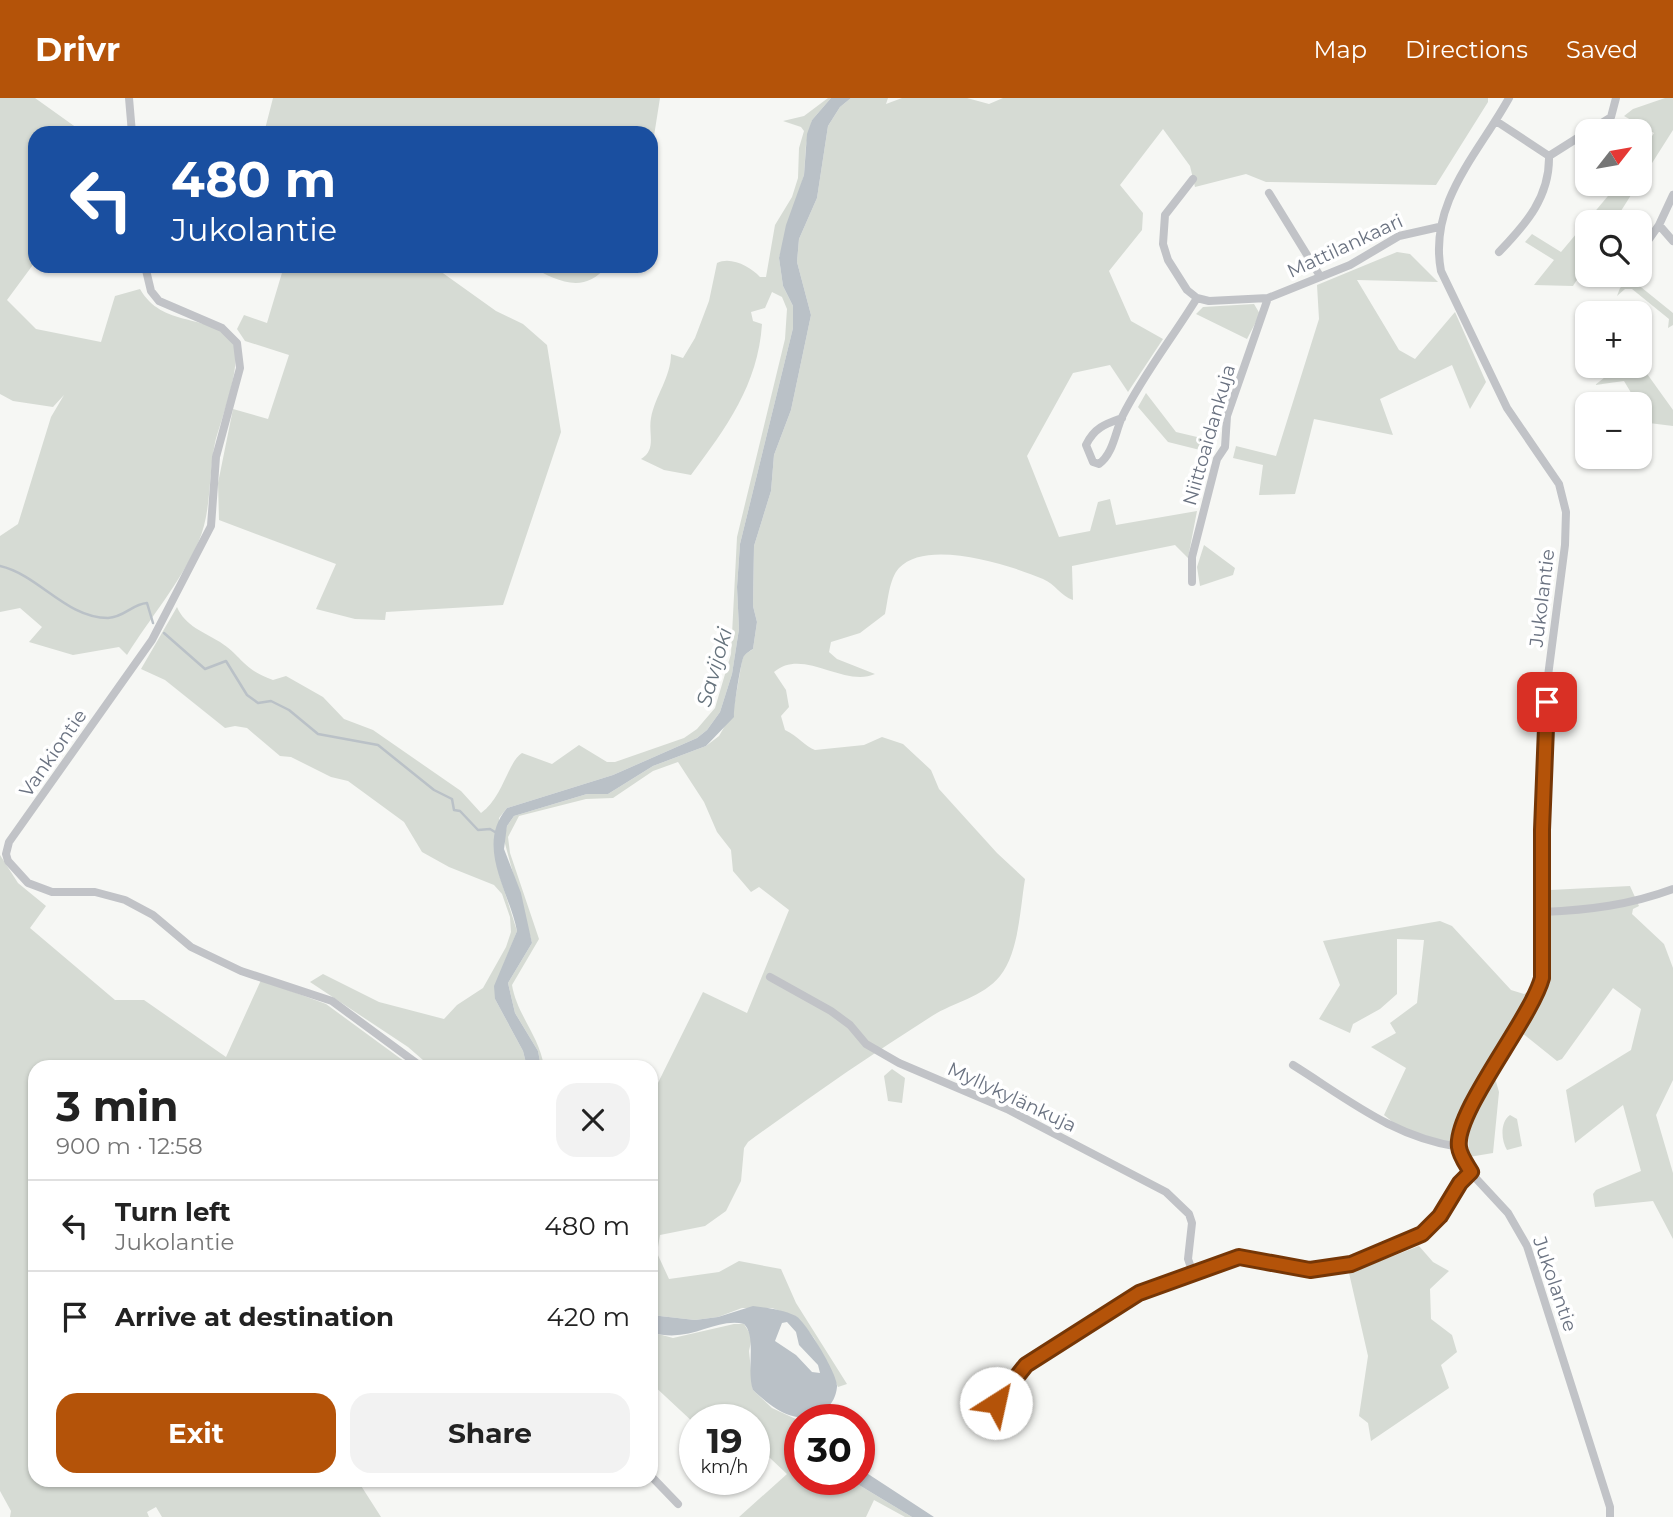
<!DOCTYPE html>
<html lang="en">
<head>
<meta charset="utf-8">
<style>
	:root { --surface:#fff; --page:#f2f2f2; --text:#222; --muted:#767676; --line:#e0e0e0; --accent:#b45309 }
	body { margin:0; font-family:Montserrat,sans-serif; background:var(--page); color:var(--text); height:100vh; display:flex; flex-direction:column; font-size:26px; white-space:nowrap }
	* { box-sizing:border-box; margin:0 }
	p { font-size:23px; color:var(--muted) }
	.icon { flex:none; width:38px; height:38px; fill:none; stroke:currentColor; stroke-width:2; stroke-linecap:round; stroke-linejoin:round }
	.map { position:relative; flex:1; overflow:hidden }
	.side { position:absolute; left:28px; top:962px; width:630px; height:427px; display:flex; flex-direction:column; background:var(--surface); border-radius:21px; box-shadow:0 2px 5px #0004 }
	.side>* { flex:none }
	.banner { position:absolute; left:28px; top:28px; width:630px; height:147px; border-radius:21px; box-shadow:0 2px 5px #0004; background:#1a4fa0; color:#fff; overflow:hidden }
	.needle { width:46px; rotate:59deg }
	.tools { position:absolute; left:1575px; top:21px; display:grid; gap:14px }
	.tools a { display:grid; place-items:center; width:77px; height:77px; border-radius:14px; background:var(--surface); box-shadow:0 2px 5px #0004; font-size:35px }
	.speed { position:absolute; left:679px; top:1306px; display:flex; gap:14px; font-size:35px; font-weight:700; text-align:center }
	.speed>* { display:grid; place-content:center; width:91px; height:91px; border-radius:50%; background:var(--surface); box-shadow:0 2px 5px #0004; line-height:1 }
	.speed small { font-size:18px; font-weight:400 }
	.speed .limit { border:10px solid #d22; background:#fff; color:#111 }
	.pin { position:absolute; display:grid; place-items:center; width:60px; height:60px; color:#fff; margin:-30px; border-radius:14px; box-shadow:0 4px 10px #0006 }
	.me { position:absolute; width:77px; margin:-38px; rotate:35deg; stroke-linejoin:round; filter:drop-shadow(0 0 5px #0008) }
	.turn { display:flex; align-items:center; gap:24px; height:147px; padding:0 28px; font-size:32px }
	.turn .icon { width:91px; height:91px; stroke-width:2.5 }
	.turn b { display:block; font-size:49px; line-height:60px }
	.round { display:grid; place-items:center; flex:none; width:74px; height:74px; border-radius:21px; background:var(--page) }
	.head { display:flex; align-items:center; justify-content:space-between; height:119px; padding:0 28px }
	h1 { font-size:42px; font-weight:700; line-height:52px }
	.cta { display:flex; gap:14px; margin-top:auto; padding:14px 28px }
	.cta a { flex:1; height:80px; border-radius:21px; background:var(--accent); color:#fff; font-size:28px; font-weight:700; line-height:80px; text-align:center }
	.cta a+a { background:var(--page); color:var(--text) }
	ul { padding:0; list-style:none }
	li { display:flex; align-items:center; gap:21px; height:91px; padding:0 28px; border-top:2px solid var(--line) }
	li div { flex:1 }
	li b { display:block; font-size:26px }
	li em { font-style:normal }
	header { display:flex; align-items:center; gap:42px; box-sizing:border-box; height:98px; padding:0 35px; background:var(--accent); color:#fff }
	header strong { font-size:33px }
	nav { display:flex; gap:38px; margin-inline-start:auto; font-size:24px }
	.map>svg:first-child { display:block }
	.green { fill:#d6dbd4 }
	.water { fill:#bac1c7; fill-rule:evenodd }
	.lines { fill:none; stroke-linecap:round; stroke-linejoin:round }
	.stream { stroke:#bac1c7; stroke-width:2.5 }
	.minor { stroke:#c1c3c7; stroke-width:8 }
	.route-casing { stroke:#753606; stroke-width:18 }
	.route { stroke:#b45309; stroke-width:12 }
	.labels { text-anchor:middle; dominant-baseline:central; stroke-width:7; stroke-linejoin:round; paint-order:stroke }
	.street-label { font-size:19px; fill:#6a7281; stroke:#fff }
	.water-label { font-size:21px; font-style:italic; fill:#66737d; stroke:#fff }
</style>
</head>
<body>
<header>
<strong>Drivr</strong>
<nav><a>Map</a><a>Directions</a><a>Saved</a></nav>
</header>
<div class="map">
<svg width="1673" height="1419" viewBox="0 0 1673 1419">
	<rect width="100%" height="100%" fill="#f6f7f4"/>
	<!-- green -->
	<path class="green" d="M 0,0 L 35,0 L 84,35 L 35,35 L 35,164 L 7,202 L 36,231 L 101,244 L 115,198 L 140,191 C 162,230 208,215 231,242 C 246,260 220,323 215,345 C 208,378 212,414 198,445 C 180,485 150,520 127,557 L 119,549 L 73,557 L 29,544 L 42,529 L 20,510 L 0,514 L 0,438 L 18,426 L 51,319 L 64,297 L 53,309 L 13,303 L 0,296 Z
		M 273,0 L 660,0 L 651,57 L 651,35 L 264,35 Z
		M 828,0 L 831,0 L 812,22 L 806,47 L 804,77 L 779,160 L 783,188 L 793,208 L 793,230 L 740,446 L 737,489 L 739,531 L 732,576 L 720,614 L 707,632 L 697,640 L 613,677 L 507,710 L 499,720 L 499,776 L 517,833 L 501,873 L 495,901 L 523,953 L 527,969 L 431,969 L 408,949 L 310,884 L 323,876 L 379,904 L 444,921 L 457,907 L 483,890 L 506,849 L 511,834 L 510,819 L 502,796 L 494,787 L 449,769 L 422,754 L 404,724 L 348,683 L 331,679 L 291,659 L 280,658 L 247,630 L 235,628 L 225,630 L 165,582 L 141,571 L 177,509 C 185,528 204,534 220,544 C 243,559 242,571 273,582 L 286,578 L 323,599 L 344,621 L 373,632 L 435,675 L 461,693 L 481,715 C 503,700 508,663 522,655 L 552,666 L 579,647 L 607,664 L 615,664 L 684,640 L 697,631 L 715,610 L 731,556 L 737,439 L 785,241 L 787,211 L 782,199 L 772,194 L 765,210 L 751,214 L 753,223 L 762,226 C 758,287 726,330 691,377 L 664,372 L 641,361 C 657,351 648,336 651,320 C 655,298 671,279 671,256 L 683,260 L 695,240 L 709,203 L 717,165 C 731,158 751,169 760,179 L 766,179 L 775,127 L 792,99 L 798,80 L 799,50 L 804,33 L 801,29 L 783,23 L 804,18 Z
		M 851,0 L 888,0 L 886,6 L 902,0 L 967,0 L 989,6 L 1003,0 L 1488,0 L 1488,4 L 1436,87 L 1266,84 L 1246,76 L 1195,89 L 1190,68 L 1163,31 L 1120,87 L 1143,115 L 1142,132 L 1109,173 L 1131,223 L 1163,241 L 1128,294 L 1110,267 L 1073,275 L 1027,358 L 1059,439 L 1090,433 L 1098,404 L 1110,401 L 1116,427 L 1197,413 L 1188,460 L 1175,447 L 1072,468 L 1073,502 C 1061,498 1055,486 1043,481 C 1010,467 927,440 899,470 C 889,481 888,503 885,516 L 860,535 L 831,544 L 829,554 L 837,561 L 875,576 C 844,590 803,549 774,574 L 786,592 L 789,609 L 781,618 L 785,632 C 798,638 806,649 815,652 L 864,647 L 882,639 L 903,646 L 931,672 L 939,691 L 997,755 L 1025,781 C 1020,811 1019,854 1000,878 C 983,899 954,904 932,918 C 869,958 808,1000 748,1044 L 744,1050 L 741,1083 L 726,1113 L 705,1128 L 660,1137 L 657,1155 L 669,1181 L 719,1174 L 739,1163 L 781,1171 L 796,1205 L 847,1286 L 838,1289 L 814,1240 L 797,1219 L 772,1210 L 742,1210 L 718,1219 L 695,1222 L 651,1217 L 651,999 L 703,894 L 747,915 L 789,812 L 759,789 L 751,794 L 733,773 L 731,752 L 717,734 L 704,704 L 678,664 L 653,673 L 613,700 L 586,701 L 519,718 L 508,739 L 510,755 L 539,841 L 512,887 C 517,917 540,939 544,969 L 541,969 L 538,953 L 515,915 L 508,885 L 532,845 L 504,742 L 507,728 L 514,718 L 587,696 L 608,696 L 653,668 L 706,648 L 719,638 L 733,614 L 742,563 L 744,557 L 753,551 L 757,524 L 753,508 L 754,448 L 771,393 L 774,357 L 791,312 L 811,217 L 797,164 L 799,141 L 817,100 L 828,28 L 840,9 Z
		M 1665,0 L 1673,0 L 1673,32 L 1640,84 L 1640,57 L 1654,35 L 1624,18 L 1633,11 Z
		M 1618,86 L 1638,86 L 1614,124 L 1587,124 L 1587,166 L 1573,188 L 1534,187 L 1554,162 L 1525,144 L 1532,136 L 1561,154 Z
		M 1397,154 L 1410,156 L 1438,184 L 1357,182 L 1399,252 L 1415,261 L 1455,214 L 1486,284 L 1470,311 L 1452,267 L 1380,301 L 1393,337 L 1314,321 L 1295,396 L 1259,397 L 1263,367 L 1233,360 L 1236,348 L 1276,358 L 1319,221 L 1317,187 Z
		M 284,168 L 433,168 L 496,213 L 523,226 L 547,247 L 561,334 L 503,507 L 386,514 L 385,522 L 355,521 L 316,511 L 336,466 L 219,422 L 218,385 L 233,311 L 268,321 L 289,257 L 245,243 L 237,231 L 244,217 L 267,225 Z
		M 530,168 L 607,168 C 584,197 557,183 530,168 Z
		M 1631,181 L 1673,215 L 1673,227 L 1668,230 L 1669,221 L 1632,191 L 1625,191 L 1617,198 L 1620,190 Z
		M 1254,206 L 1260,216 L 1247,241 L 1196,216 L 1203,209 Z
		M 1640,266 L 1673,312 L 1673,328 L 1649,325 L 1624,283 L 1595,287 L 1619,268 Z
		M 1146,295 L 1176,334 L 1214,343 L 1212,355 L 1168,344 L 1138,309 Z
		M 1204,447 L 1235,470 L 1233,477 L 1200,488 L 1197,469 Z
		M 0,757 L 18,785 L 46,808 L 30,830 L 115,902 L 144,902 L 226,959 L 261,882 L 326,906 L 412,969 L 35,970 L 35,1382 L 358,1383 L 381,1419 L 162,1419 L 156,1409 L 147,1414 L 149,1419 L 10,1419 L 11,1413 L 0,1393 Z
		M 1630,788 L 1639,808 L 1633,811 L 1632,816 L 1664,846 L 1673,870 L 1673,982 L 1656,1017 L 1673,1075 L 1673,1141 L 1653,1103 L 1595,1109 L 1593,1096 L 1596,1092 L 1641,1073 L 1623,1007 L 1575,1045 L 1566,992 L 1631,952 L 1641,911 L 1613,890 L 1562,961 L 1557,963 L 1522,935 L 1543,897 L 1549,876 L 1550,792 Z
		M 1440,823 L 1452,828 L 1511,892 L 1524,896 L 1529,893 L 1462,1013 L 1454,1046 L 1400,1030 L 1384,1017 L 1406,970 L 1371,949 L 1396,935 L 1390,925 L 1417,905 L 1424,842 L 1397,841 L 1397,896 L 1380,911 L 1353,926 L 1350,935 L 1319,921 L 1340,887 L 1323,843 Z
		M 892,971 L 905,980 L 902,1005 L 888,1003 L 884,978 Z
		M 1495,980 L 1499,994 L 1493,1055 L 1469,1059 L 1468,1034 Z
		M 1510,1017 L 1517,1021 L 1522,1048 L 1507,1052 C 1501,1042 1500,1024 1510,1017 Z
		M 1419,1148 L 1433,1164 L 1449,1173 L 1430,1191 L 1431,1221 L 1452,1237 L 1457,1254 L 1441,1267 L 1449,1290 L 1371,1343 L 1368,1325 L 1359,1318 L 1368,1258 L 1349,1175 Z
		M 734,1226 L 744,1226 L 752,1239 L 749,1253 L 753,1292 L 772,1310 L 800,1323 L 800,1381 L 854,1384 L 912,1419 L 905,1419 L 874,1402 L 866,1419 L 739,1419 L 787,1376 L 754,1345 L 754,1321 L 730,1321 L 716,1308 L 702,1321 L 695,1321 L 695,1326 L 651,1285 L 651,1234 L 673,1240 Z"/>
	<!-- water -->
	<path class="water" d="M 831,0 L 851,0 L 840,9 L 828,28 L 817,100 L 799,141 L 797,164 L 811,217 L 791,312 L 774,357 L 771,393 L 754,448 L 753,508 L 757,524 L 753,551 C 751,552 745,556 744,558 C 741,562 733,613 734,619 L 706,648 L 653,668 L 608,696 L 587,696 L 514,718 L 507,728 L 504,751 L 521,795 L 532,845 L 508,885 L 515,915 L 538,953 L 541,969 L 527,969 L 523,953 L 495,901 L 494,888 L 517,833 C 509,792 475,748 507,710 L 613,677 L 697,640 L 707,632 L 720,614 L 732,576 L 739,531 L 737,489 L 740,446 L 793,230 L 793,208 L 783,188 L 779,160 L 786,127 L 804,77 L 807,36 L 812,22 Z
		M 753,1208 C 767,1210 782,1211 796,1218 C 806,1224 839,1278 837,1289 C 836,1299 832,1305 826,1312 L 826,1321 C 790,1321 780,1317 753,1292 C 746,1273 757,1238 744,1226 C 715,1219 689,1247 651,1234 L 651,1217 L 695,1222 L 718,1219 ZM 787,1224 L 796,1234 L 799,1247 L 818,1267 L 820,1275 L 812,1274 L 796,1257 L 775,1243 L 782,1225 Z
		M 859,1370 L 934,1419 L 912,1419 L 854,1384 L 842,1385 L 836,1381 L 859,1381 Z"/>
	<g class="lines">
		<!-- stream -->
		<path class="stream" d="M 0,468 C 39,477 66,520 108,520 C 125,519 132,506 147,505 L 153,525
			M 164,535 L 205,571 L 226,563 L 247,597 L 258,605 L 271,603 L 289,612 L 318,636 L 378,647 L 434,692 L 452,701 L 454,712 L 460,713 L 478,732 L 490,731 L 495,734"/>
		<!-- minor -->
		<path class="minor" d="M 129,0 L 132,35
			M 1509,0 C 1478,56 1428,105 1441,173 L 1507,310 L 1559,386 L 1566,414 L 1565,447 L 1548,578 L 1542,732 L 1542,880 L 1538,895 L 1475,1003 L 1463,1029 L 1459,1049 L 1470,1074 L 1508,1115 L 1527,1148 L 1610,1409 L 1610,1419
			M 1496,23 L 1549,58
			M 1589,33 L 1611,19 L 1616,0
			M 1549,58 L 1587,34
			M 1193,81 L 1165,117 L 1163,146 L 1168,162 L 1187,192 L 1197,200 L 1209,203 L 1268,200 L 1350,167 L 1399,138 L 1439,129
			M 1269,95 L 1320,178
			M 1659,127 L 1673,143
			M 1499,154 C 1526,126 1550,99 1549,58
			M 1640,154 L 1659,127 L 1673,97
			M 145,168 L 151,193 L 159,203 L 222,230 L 237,245 L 240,270 L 216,359 L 211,428 L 152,542 L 9,744 L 6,756 L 8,763 L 28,785 L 52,794 L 95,794 L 125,802 L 153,817 L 191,849 L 241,873 L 332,903 L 423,970
			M 1122,320 C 1105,326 1094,330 1086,347 L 1093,364 L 1099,366 C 1113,356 1115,335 1122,319 C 1143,277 1173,239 1197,200
			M 1192,484 L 1192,459 L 1217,361 L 1225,349 L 1227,318 L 1268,200
			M 1543,814 C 1589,812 1630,807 1673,791
			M 770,879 L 831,913 L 850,927 L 866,946 L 899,965 L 1007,1011 L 1166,1094 L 1189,1116 L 1192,1125 L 1188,1161 L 1193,1175
			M 1293,967 C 1349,1002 1393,1039 1459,1049
			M 996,1305 L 1026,1267 L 1139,1195 L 1239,1159 L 1310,1172 L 1351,1166 L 1422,1136 L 1440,1118 L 1470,1074
			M 651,1378 L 678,1406"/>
	</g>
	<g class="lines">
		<defs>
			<path id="route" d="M 996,1305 L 1026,1267 L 1139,1195 L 1239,1159 L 1310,1172 L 1351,1166 L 1422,1136 L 1440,1118 L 1460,1085 L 1471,1074 C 1467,1067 1460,1058 1459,1049 C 1454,1014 1531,921 1542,880 L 1542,732 L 1547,604"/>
		</defs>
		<!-- route casing -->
		<use href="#route" class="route-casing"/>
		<!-- route -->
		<use href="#route" class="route"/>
	</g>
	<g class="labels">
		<!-- street labels -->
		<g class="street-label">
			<text transform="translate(1345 148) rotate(-25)">Mattilankaari</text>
			<text transform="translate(1209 337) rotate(-74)">Niittoaidankuja</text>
			<text transform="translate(1542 500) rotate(-83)">Jukolantie</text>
			<text transform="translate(53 655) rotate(-55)">Vankiontie</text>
			<text transform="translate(1012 999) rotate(25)">Myllykylänkuja</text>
			<text transform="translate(1555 1186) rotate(71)">Jukolantie</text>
		</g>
		<!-- water labels -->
		<g class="water-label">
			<text transform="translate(714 569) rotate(-74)">Savijoki</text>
		</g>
	</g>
</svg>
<div class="tools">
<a><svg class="needle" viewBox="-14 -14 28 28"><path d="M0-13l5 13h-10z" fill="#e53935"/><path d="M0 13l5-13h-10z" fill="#767676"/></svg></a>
<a><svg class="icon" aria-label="search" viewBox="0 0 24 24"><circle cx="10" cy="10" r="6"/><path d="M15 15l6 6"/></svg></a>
<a>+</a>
<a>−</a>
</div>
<div class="speed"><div>19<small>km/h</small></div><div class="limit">30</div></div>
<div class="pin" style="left:1547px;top:604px;background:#d93025"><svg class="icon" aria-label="arrive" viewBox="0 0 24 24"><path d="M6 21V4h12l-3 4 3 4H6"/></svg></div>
<svg class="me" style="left:996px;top:1305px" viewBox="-20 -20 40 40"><circle r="19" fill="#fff"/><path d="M0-13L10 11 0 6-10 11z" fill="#b45309"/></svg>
<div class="banner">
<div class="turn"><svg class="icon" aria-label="left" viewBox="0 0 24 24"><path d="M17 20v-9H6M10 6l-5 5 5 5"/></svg><div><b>480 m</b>Jukolantie</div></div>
</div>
<section class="side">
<div class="head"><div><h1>3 min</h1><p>900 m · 12:58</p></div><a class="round"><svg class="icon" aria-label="close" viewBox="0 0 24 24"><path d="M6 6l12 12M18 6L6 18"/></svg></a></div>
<ul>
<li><svg class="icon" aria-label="left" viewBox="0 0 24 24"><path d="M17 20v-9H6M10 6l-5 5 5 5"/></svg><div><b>Turn left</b><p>Jukolantie</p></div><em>480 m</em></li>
<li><svg class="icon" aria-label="arrive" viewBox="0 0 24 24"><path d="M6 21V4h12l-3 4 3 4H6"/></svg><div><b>Arrive at destination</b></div><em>420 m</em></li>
</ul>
<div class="cta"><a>Exit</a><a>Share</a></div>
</section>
</div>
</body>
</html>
